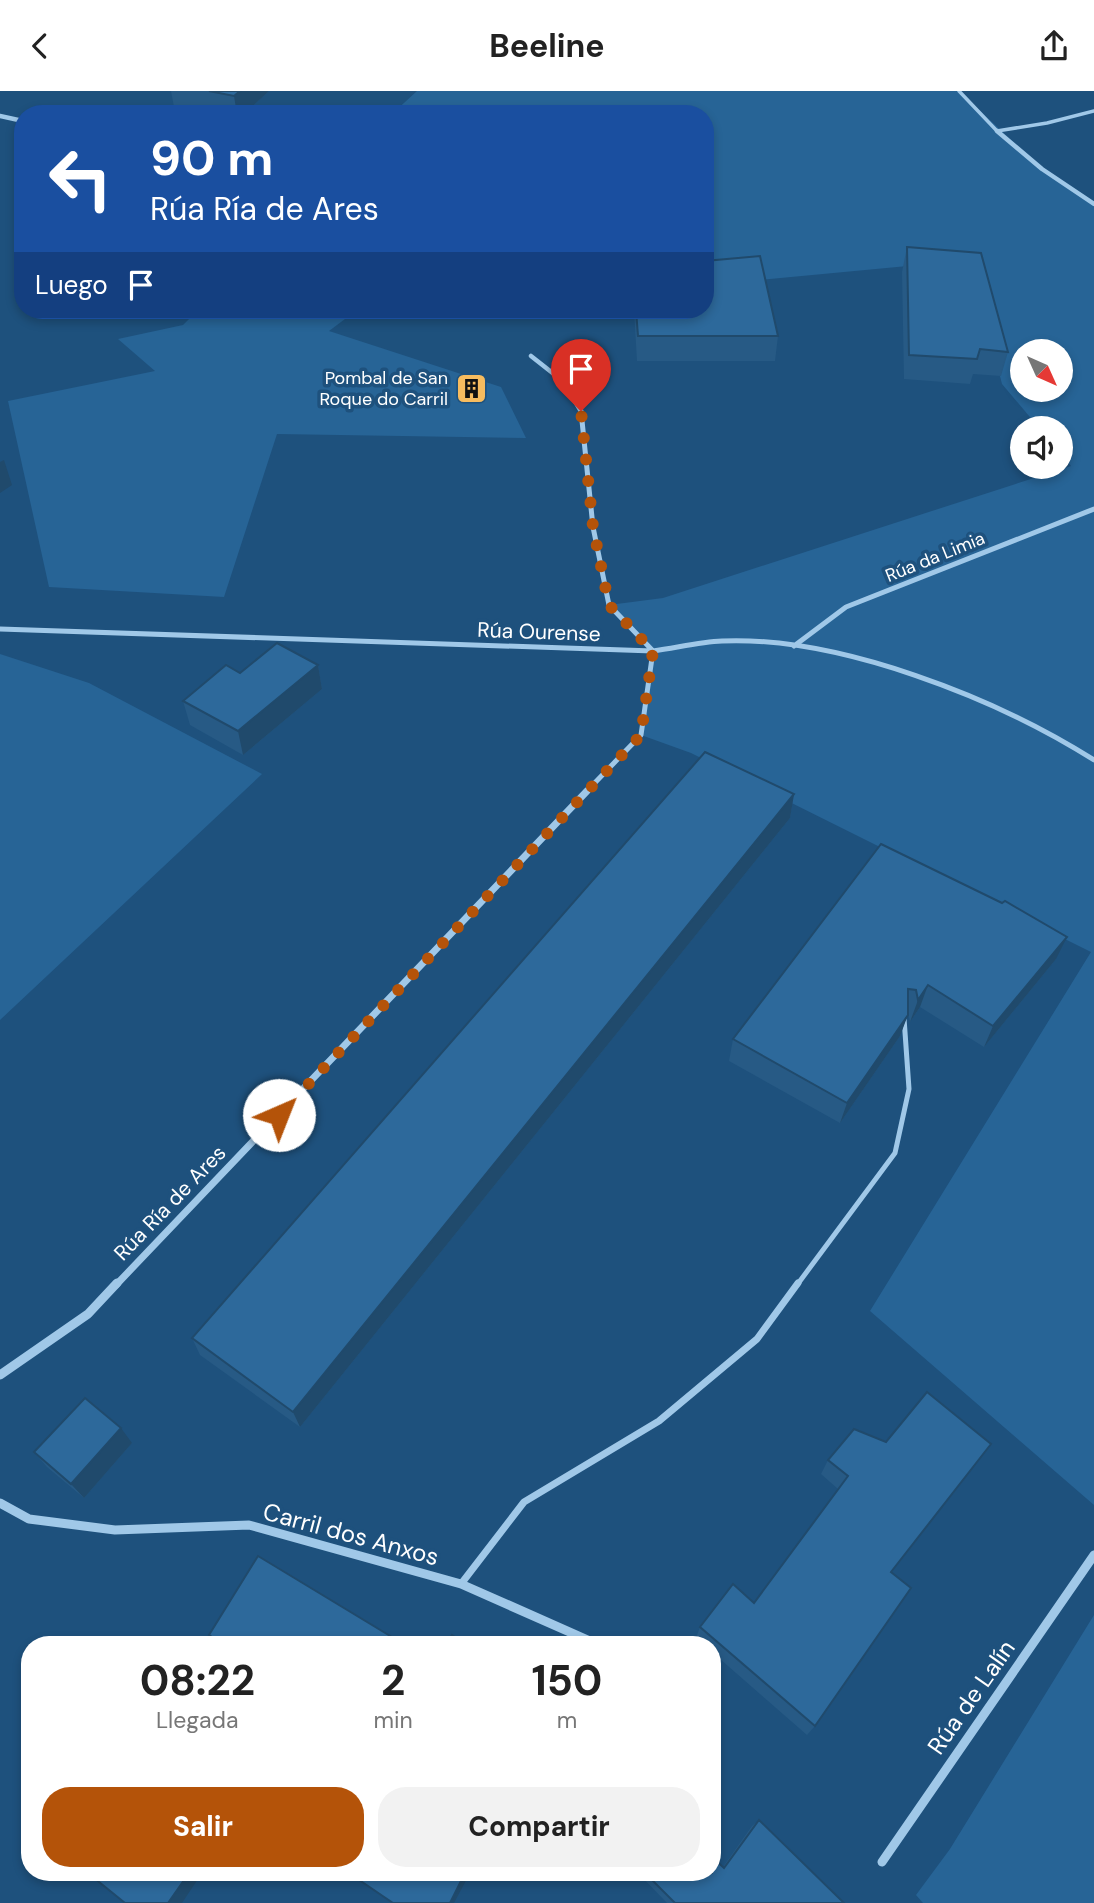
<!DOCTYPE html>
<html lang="es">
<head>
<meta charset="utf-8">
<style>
	:root { --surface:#fff; --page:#f2f2f2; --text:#222; --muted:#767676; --accent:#b45309 }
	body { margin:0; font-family:"DM Sans",sans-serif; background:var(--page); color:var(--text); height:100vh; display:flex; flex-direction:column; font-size:26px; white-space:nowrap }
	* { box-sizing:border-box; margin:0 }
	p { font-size:23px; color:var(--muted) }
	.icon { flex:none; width:38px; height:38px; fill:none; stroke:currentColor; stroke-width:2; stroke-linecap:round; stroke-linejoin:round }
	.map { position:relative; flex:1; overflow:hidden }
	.details { position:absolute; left:21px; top:1545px; width:700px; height:245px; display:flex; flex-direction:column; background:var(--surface); border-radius:28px; box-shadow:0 4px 10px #0003 }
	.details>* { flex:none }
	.banner { position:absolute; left:14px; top:14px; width:700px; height:214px; border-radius:28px; box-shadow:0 4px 10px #0003; background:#1a4fa0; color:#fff; overflow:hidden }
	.needle { width:46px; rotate:135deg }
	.buttons { position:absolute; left:1010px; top:248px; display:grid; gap:14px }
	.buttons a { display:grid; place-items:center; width:63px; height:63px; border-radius:50%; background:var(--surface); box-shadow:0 4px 10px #0003; font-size:35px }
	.pin { position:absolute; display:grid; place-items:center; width:60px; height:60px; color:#fff; margin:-72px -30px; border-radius:50% 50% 50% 0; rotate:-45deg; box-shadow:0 0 7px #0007 }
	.pin .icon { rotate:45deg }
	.me { position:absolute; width:77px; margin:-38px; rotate:44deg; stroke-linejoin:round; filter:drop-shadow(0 0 5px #0008) }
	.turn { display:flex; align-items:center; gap:24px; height:147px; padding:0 21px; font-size:32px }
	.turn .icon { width:91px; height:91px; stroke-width:2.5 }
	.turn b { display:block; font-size:49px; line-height:60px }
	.then { display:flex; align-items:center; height:66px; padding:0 21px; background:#0003; gap:14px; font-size:26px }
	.eta { display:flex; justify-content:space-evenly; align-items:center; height:119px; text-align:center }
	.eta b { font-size:42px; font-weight:700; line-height:49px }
	.primary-button { display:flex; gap:14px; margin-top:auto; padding:14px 21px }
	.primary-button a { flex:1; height:80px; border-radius:28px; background:var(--accent); color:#fff; font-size:28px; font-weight:700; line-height:80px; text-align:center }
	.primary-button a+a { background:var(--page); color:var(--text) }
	header { display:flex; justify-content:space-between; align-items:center; height:91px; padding:0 21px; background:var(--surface); font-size:32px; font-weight:700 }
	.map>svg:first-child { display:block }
	.green { fill:#276496; fill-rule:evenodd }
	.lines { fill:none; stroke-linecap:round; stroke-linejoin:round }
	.service-far2 { stroke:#a0c8e8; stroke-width:3.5 }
	.service-far1 { stroke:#a0c8e8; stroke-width:5 }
	.service { stroke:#a0c8e8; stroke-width:7 }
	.minor-far3 { stroke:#a0c8e8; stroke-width:4.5 }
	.minor-far2 { stroke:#a0c8e8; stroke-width:5 }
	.minor-far1 { stroke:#a0c8e8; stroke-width:7 }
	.minor { stroke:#a0c8e8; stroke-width:9 }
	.wall { fill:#275a85 }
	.shaded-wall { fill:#204a6c }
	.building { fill:#2d699b; stroke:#204a6c; stroke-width:2 }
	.route { stroke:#b45309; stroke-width:12; stroke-dasharray:0 21.6 }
	.labels { text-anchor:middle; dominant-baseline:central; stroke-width:7; stroke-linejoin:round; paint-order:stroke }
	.far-poi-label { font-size:18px; fill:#fff; stroke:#1e517d; text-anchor:end }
	.far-street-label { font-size:18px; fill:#fff; stroke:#1e517d }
	.street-label { font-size:21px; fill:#fff; stroke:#1e517d }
	.near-street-label { font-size:24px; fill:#fff; stroke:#1e517d }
</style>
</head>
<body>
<header><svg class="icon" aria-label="back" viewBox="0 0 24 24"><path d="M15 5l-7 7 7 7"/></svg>Beeline<svg class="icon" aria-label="share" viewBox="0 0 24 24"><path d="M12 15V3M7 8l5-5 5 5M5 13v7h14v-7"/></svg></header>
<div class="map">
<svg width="1094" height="1812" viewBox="0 0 1094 1812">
	<rect width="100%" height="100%" fill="#1e517d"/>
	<!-- green -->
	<path class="green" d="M 417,0 L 959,0 L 1042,78 L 1094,113 L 1094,1414 L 870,1220 L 1091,861 L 691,662 L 641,644 L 653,560 L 609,514 L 663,507 L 1071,375 L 1061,362 L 1060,338 L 1040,338 L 1002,293 L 971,169 L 705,194 L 705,23 L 392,23 ZM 1022,261 L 1060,261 L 1060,299 L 1022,299 Z
		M 198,219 L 357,219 L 329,240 L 501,296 L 526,347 L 277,343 L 224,506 L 49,496 L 8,310 L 155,280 L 118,248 L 183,234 Z
		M 0,563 L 89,592 L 262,683 L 0,929 Z
		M 1094,1524 L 1094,1812 L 923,1812 L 916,1804 L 950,1758 Z"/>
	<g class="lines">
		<!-- service-far2 -->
		<path class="service-far2" d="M 959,0 L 997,40 L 1047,32 L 1094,20"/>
		<!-- service-far1 -->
		<path class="service-far1" d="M 797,1194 L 895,1062 L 909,998 L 904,927"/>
		<!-- service -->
		<path class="service" d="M 461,1493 L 524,1411 L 659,1330 L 757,1248 L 798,1192"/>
		<!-- minor-far3 -->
		<path class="minor-far3" d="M 0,25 L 23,30
			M 997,40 L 1042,78 L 1094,113
			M 531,265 L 564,291 L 576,311"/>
		<!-- minor-far2 -->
		<path class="minor-far2" d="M 575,310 L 581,320 L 593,436 L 609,514 L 653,560 L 641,644 L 585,702
			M 0,538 L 653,560 C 676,557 699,551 722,550 C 839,545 996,607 1094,669
			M 794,555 L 846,516 L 1094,418"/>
		<!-- minor-far1 -->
		<path class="minor-far1" d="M 116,1194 L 587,700"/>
		<!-- minor -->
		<path class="minor" d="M 0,1284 L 88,1223 L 117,1192
			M 0,1412 L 29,1428 L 115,1439 L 249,1434 L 461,1493 L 599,1554
			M 882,1771 L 1094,1464"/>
	</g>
	<!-- wall -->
	<path class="wall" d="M 171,0 L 269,0 L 244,23 L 210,23 L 174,16 Z
		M 907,156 L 1008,261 L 1001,285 L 973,283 L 970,293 L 904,288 L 902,181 Z
		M 634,219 L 705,219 L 778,245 L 775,270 L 637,270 Z
		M 318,574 L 322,598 L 243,664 L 190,634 L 183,610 L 240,582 Z
		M 794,703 L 790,727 L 300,1336 L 200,1264 L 192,1247 Z
		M 881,753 L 1056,868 L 984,956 L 920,916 L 910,931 L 908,921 L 900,945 L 840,1032 L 729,970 L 733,948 Z
		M 854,1338 L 892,1481 L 815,1635 L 807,1644 L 712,1561 L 712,1554 L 704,1554 L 696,1547 L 700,1536 L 754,1512 L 838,1398 L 821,1383 L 828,1369 Z
		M 132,1352 L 84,1407 L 47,1376 L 34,1361 Z
		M 209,1544 L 405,1554 L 218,1554 Z
		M 759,1729 L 844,1812 L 667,1812 L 638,1782 L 712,1782 L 723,1776 L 752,1735 Z"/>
	<!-- shaded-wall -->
	<path class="shaded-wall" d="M 240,0 L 269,0 L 244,23 L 237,23 L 234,5 Z
		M 4,369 L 12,394 L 0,402 L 0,371 Z
		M 318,574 L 322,598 L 243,664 L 238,640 Z
		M 794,703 L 790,727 L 300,1336 L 293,1321 Z
		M 1067,846 L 1056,868 L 984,956 L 993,935 Z
		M 928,894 L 920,916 L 910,931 L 918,909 Z
		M 908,924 L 900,945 L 840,1032 L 847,1012 Z
		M 121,1337 L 132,1352 L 84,1407 L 71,1393 Z
		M 189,1782 L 202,1782 L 182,1812 L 168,1812 Z
		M 465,1782 L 470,1782 L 454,1812 L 450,1812 Z"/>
	<!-- building -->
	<path class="building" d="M 209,0 L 240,0 L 234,5 Z
		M 907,156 L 981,162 L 1008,261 L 980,258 L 977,268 L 909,264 Z
		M 760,165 L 778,245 L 638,245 L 636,219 L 705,219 L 705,170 Z
		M 277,552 L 318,574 L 238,640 L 183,610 L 226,574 L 240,582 Z
		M 705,661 L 794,703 L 293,1321 L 192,1247 Z
		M 881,753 L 1002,812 L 1005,810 L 1067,846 L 993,935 L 928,894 L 918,909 L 916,899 L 908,898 L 908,924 L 847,1012 L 733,948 Z
		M 927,1301 L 991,1353 L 891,1481 L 911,1497 L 815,1635 L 700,1536 L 733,1493 L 754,1512 L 848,1385 L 828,1369 L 854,1338 L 886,1351 Z
		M 85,1307 L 121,1337 L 71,1393 L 34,1361 Z
		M 258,1465 L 405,1554 L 225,1554 L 209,1544 Z
		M 452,1544 L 467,1554 L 446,1554 Z
		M 759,1729 L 844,1812 L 675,1812 L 645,1782 L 712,1782 L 712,1766 L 724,1777 Z
		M 88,1782 L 189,1782 L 168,1812 L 125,1812 Z
		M 349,1782 L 465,1782 L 450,1812 L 393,1812 Z"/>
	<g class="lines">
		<!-- route -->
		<path class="route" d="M 279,1024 L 641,644 L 653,560 L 609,514 L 593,436 L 581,320"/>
	</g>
	<!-- icons -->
	<defs>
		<symbol id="building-square" viewBox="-11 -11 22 22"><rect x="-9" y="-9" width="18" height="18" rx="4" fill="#f7bc5f" stroke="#1e517d"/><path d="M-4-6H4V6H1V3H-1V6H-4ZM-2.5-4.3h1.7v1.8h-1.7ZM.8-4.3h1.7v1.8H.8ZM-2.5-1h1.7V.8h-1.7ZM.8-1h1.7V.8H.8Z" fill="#111"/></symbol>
	</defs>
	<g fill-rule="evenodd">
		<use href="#building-square" x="454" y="280" width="35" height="35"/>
	</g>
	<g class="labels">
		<!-- far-poi labels -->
		<g class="far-poi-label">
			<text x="448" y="287">Pombal de San<tspan x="448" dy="21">Roque do Carril</tspan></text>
		</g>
		<!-- far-street labels -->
		<g class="far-street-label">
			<text transform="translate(935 466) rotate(-22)">Rúa da Limia</text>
		</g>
		<!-- street labels -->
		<g class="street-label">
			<text transform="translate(539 541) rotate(2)">Rúa Ourense</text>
			<text transform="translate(170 1112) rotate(-46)">Rúa Ría de Ares</text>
		</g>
		<!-- near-street labels -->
		<g class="near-street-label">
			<text transform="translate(351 1443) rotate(15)">Carril dos Anxos</text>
			<text transform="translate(971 1606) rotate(-55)">Rúa de Lalín</text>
		</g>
	</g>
</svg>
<div class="buttons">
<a><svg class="needle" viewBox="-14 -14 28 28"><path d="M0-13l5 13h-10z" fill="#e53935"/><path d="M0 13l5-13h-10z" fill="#767676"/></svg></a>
<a><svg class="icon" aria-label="sound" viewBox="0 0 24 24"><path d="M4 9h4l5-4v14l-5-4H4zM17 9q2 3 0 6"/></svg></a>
</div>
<div class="pin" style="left:581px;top:320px;background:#d93025"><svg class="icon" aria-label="arrive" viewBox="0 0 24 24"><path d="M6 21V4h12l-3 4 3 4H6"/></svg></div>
<svg class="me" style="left:279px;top:1024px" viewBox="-20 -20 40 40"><circle r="19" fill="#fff"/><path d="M0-13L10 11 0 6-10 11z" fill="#b45309"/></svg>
<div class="banner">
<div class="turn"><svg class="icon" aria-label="left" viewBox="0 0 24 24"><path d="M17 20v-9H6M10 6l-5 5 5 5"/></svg><div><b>90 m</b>Rúa Ría de Ares</div></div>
<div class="then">Luego<svg class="icon" aria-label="arrive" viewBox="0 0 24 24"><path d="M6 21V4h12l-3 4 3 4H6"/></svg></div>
</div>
<section class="details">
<div class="eta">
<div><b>08:22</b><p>Llegada</p></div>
<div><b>2</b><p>min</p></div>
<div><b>150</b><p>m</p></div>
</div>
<div class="primary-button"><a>Salir</a><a>Compartir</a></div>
</section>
</div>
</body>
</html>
